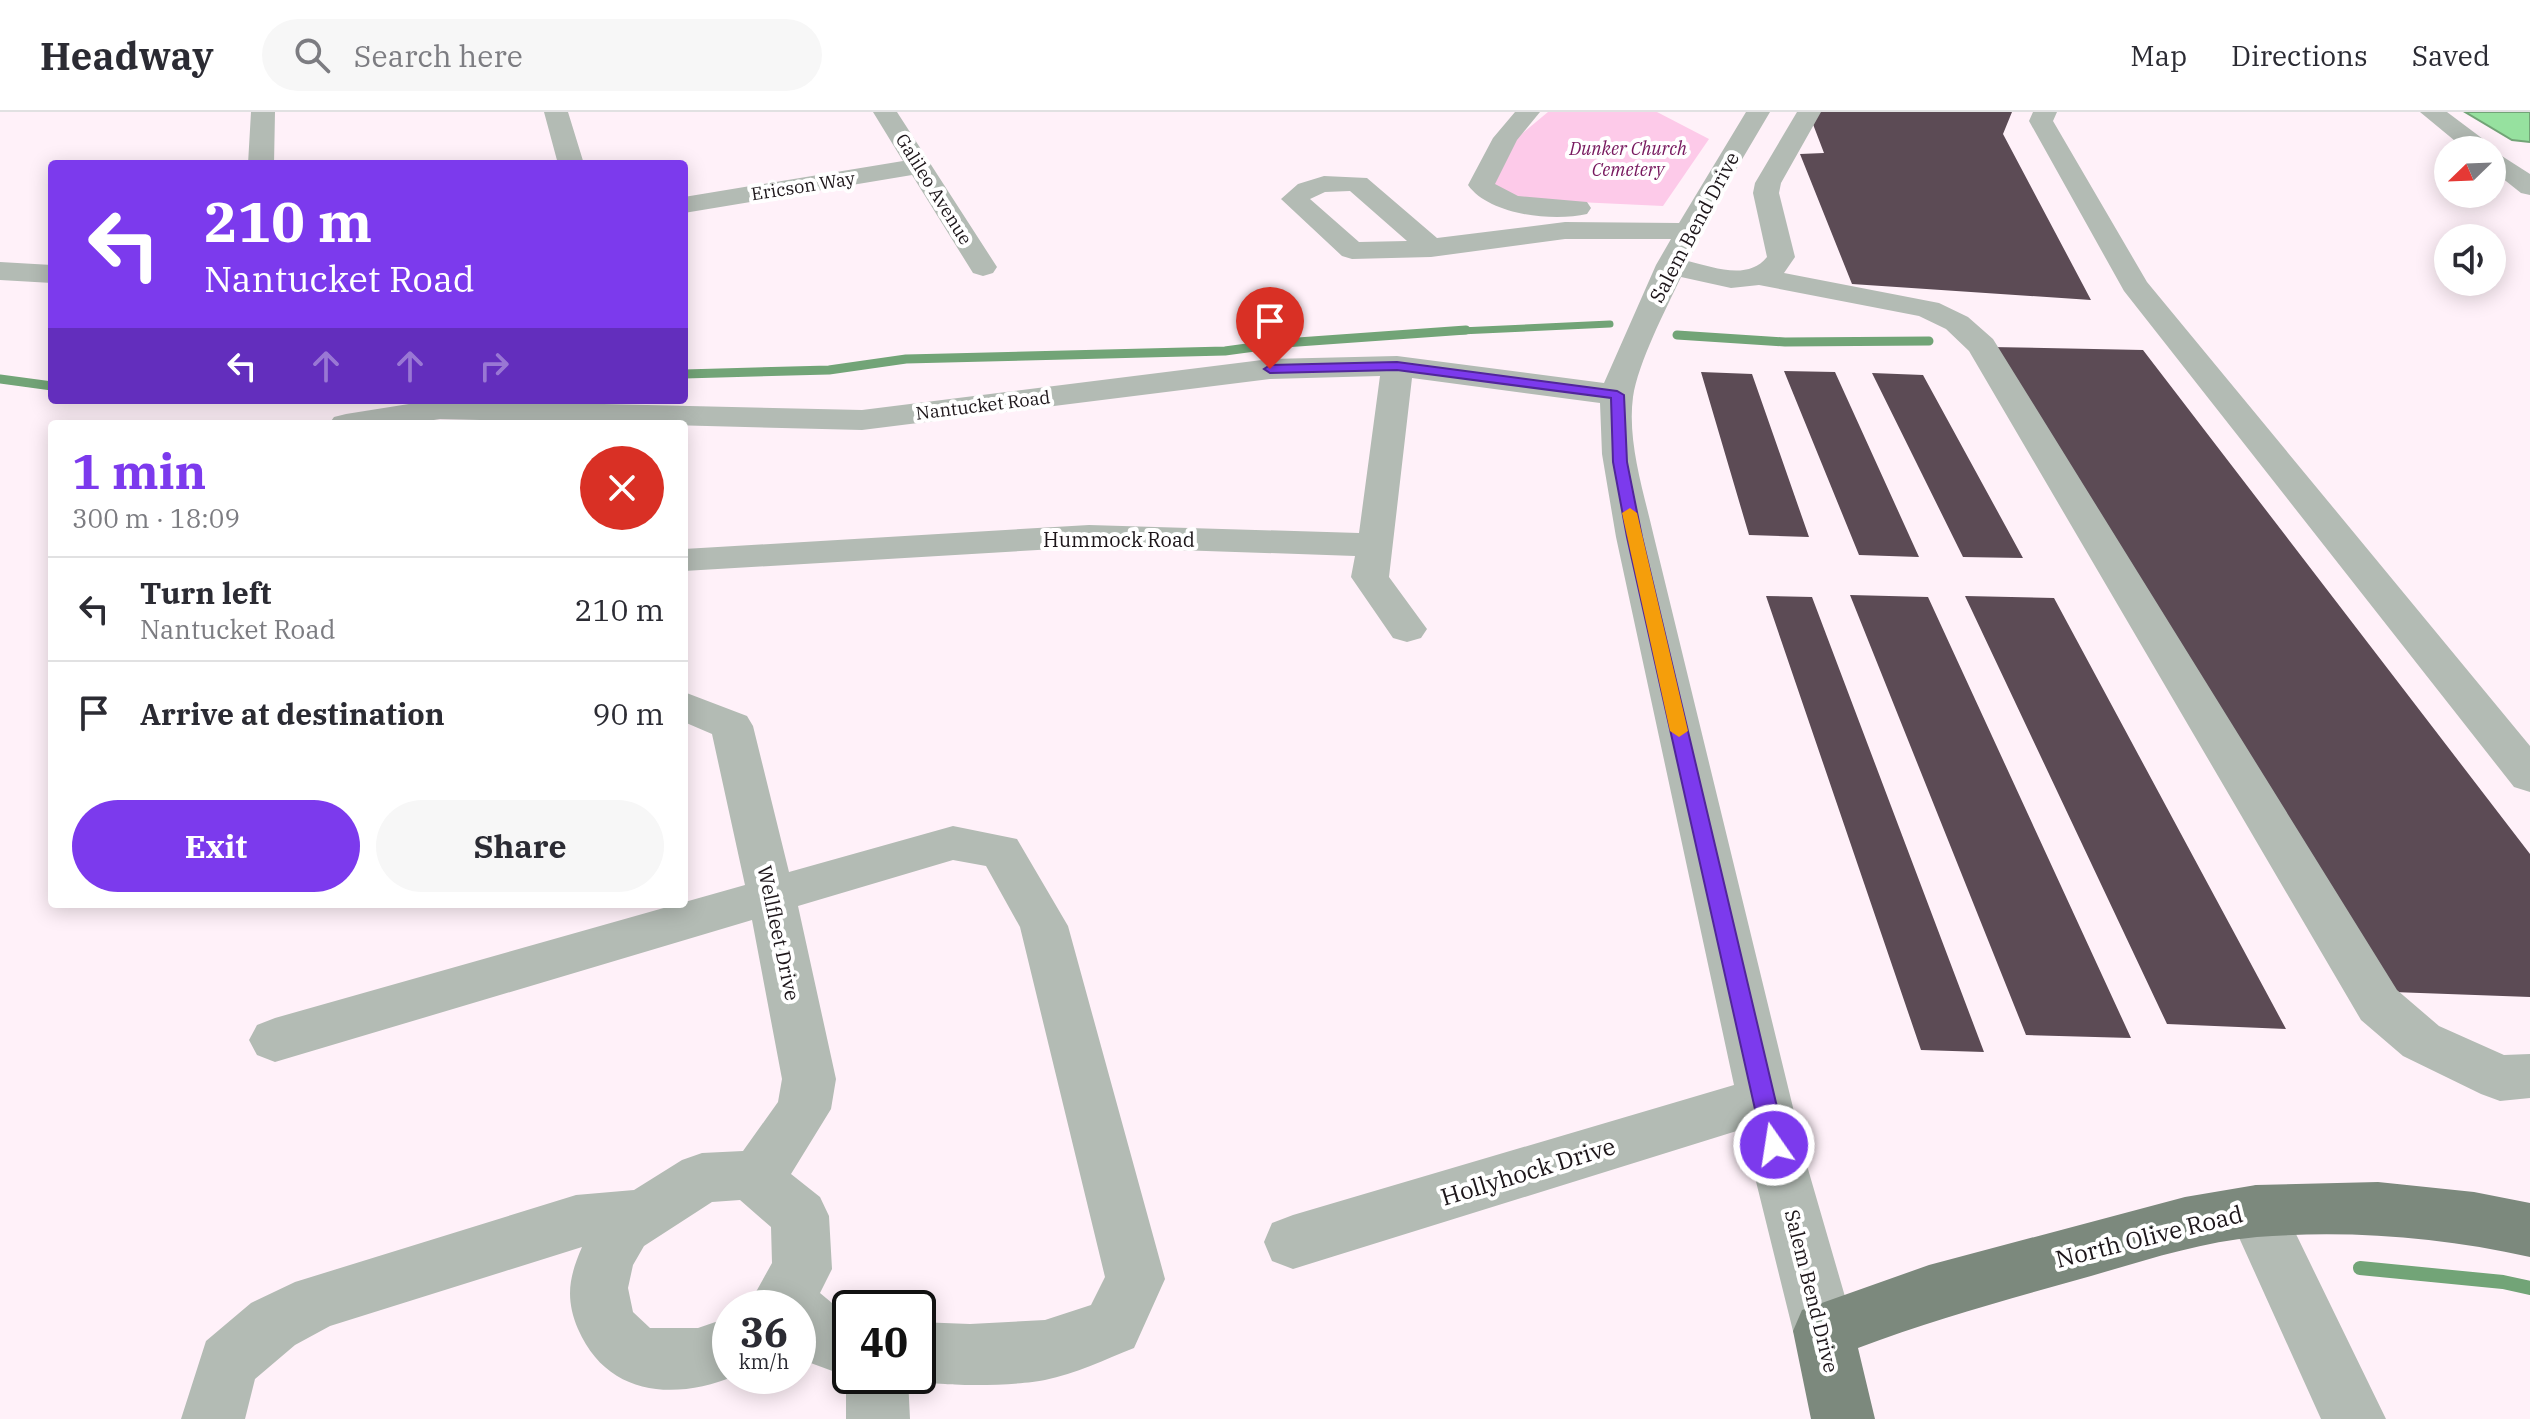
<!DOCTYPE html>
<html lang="en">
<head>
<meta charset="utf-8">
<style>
	:root { --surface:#fff; --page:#f7f7f7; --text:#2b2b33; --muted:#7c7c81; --line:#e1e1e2; --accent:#7c3aed }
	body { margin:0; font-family:"IBM Plex Serif",serif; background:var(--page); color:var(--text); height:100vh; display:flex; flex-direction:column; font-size:30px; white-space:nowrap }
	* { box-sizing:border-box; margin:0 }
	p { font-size:26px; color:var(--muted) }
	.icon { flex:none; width:44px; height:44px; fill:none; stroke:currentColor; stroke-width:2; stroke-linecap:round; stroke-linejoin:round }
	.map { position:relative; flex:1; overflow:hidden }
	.sheet { position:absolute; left:48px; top:308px; width:640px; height:488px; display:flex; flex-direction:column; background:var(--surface); border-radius:8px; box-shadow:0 4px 20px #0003 }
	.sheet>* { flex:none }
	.hud { position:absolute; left:48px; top:48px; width:640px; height:244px; border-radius:8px; box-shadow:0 4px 20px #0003; background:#7c3aed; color:#fff; overflow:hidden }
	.needle { width:52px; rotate:247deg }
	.tools { position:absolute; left:2434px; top:24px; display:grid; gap:16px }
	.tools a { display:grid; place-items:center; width:72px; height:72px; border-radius:50%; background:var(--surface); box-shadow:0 4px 20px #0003; font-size:40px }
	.speed { position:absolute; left:712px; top:1178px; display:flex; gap:16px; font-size:40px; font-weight:700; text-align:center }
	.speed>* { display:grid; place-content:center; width:104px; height:104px; border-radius:50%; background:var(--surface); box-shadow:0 4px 20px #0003; line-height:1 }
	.speed small { font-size:20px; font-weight:400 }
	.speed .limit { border:4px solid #111; border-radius:12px; background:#fff; color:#111 }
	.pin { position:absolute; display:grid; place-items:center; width:68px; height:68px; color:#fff; margin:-82px -34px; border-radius:50% 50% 50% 0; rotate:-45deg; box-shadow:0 0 8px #0007 }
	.pin .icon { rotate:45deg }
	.me { position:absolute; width:88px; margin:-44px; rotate:347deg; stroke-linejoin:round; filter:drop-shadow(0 0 6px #0008) }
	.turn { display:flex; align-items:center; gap:28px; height:168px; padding:0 24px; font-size:36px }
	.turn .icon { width:104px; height:104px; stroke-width:2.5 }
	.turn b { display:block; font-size:56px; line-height:68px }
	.lanes { display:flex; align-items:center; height:76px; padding:0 24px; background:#0003; justify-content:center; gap:40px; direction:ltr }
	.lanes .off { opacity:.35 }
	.round { display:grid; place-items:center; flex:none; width:84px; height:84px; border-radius:42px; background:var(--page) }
	.head { display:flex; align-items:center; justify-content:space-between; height:136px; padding:0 24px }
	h1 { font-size:48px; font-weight:800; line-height:60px; color:var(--accent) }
	.button { display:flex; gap:16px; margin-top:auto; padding:16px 24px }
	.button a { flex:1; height:92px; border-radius:48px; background:var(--accent); color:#fff; font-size:32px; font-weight:800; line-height:92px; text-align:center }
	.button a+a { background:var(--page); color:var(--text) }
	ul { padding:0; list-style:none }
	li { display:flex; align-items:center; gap:24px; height:104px; padding:0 24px; border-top:2px solid var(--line) }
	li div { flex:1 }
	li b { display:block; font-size:30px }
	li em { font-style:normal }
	header { display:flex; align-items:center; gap:48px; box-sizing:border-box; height:112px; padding:0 40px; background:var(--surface); border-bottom:2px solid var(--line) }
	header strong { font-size:38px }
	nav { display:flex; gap:44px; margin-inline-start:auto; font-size:28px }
	.search { width:560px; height:72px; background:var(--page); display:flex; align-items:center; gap:20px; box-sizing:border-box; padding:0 28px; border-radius:44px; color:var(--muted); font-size:30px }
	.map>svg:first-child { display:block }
	.green { fill:#fdcae9 }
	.water { fill:#96e19f; stroke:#72a477; stroke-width:2 }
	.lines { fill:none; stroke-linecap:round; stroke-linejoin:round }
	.stream-far2 { stroke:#72a477; stroke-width:7 }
	.stream-far1 { stroke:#72a477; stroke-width:9 }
	.stream { stroke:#72a477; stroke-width:14 }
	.building { fill:#5c4b55 }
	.minor { fill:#b3bbb4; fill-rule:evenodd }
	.major { fill:#7c897d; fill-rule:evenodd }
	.route { fill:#7c3aed; stroke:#51269a; stroke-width:2 }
	.slow { fill:#f59e0b }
	.labels { text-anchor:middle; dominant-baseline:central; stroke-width:8; stroke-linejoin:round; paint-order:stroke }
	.far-park-label { font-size:18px; font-style:italic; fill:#77185e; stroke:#fff }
	.far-street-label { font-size:18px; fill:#1d161a; stroke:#fff }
	.street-label { font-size:20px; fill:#1d161a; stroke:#fff }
	.near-street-label { font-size:24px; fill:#1d161a; stroke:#fff }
</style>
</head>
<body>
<header>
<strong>Headway</strong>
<div class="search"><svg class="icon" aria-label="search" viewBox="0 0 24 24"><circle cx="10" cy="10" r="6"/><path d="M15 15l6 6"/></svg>Search here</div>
<nav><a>Map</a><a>Directions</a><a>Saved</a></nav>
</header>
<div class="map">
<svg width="2530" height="1307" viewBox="0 0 2530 1307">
	<rect width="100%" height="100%" fill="#fff1f9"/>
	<!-- green -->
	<path class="green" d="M 1548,0 L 1657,0 L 1709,27 L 1663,94 L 1512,87 L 1489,76 L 1512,30 Z"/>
	<!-- water -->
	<path class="water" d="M 2465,0 L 2530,0 L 2530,30 L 2512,28 Z"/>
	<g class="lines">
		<!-- stream-far2 -->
		<path class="stream-far2" d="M 1438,220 L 1610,212"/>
		<!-- stream-far1 -->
		<path class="stream-far1" d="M 1677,223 L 1785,230 L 1929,229
			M 684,262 L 829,258 L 906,247 L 1225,239 L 1284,231 L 1466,218
			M 0,267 L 52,274"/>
		<!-- stream -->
		<path class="stream" d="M 2360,1156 L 2503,1170 L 2530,1176"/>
	</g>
	<!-- building -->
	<path class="building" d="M 1815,0 L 2012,0 L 2003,22 L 2091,188 L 1852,172 L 1800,42 L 1824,41 L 1811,7 Z
		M 1990,235 L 2143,238 L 2530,742 L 2530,885 L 2393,880 Z
		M 1784,259 L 1835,260 L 1919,445 L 1859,443 Z
		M 1701,260 L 1752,262 L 1809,425 L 1749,423 Z
		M 1872,261 L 1923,263 L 2023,446 L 1963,445 Z
		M 1850,483 L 1928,485 L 2131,926 L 2026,923 Z
		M 1766,484 L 1812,485 L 1984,940 L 1921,938 Z
		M 1965,484 L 2054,486 L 2286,917 L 2167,912 Z"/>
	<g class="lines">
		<!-- minor -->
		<path class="minor" d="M 251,0 L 275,0 L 274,52 L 248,52 Z
			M 544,0 L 568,0 L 584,52 L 558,52 Z
			M 873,0 L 897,0 L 997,155 L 993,161 L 983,164 L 973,161 L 912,63 L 684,101 L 684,85 L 903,49 Z
			M 1515,0 L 1540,0 L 1517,28 L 1495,72 L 1518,84 L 1587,90 L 1591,96 L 1587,102 C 1553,110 1489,103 1468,73 L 1493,26 Z
			M 1746,0 L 1770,0 L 1721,83 L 1688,149 C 1713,155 1748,169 1767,145 L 1753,81 L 1755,71 L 1797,0 L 1821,0 L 1781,71 L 1779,81 L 1795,145 L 1784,161 L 1939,191 L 1968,205 L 1993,227 L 2397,878 L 2439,914 L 2504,943 L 2530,942 L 2530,986 L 2500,989 L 2481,982 L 2403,944 L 2361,908 L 1969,239 L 1946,217 L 1919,204 L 1759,173 L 1731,176 L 1681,165 C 1666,197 1638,251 1633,285 C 1627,330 1644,381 1654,425 L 1808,1057 L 1855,1219 L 1846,1240 L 1824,1248 L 1802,1240 L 1793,1219 L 1743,1017 L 1293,1157 L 1272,1149 L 1264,1130 L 1272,1111 L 1293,1103 L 1734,973 L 1616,425 L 1602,342 L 1600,291 L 1412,266 L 1389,465 L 1427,517 L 1421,526 L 1407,530 L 1393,526 L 1351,465 L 1355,444 L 1089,435 L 684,459 L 684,437 L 1089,413 L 1359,421 L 1380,264 L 1270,267 L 862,318 L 440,307 L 409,312 L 329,312 L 334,305 L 346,302 L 434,288 L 862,298 L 1270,247 L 1397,244 L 1604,271 L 1656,153 L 1671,127 L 1565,127 L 1431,145 L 1352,147 L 1342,144 L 1281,87 L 1298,72 L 1324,64 L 1367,66 L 1437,126 L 1565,110 L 1679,111 ZM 1350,79 L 1407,129 L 1359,130 L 1310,87 L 1325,80 Z
			M 2033,0 L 2057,0 L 2053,9 L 2147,170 L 2530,634 L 2530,680 L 2514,675 L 2124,179 L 2029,9 Z
			M 2420,0 L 2447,0 L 2491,33 L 2494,39 L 2530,62 L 2530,83 L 2521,81 L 2492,58 L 2492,38 L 2466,38 Z
			M 0,150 L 52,153 L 52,171 L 0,168 Z
			M 684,580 L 747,604 L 753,614 L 789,760 L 953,714 L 1017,727 L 1068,814 L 1165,1167 L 1134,1236 C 1106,1247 1075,1262 1045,1268 C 1017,1274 933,1276 908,1266 L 910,1307 L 846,1307 L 846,1264 L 808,1250 L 798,1241 L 798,1196 L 747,1196 L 772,1151 L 771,1115 L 740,1088 L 712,1090 L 644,1134 L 633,1153 L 628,1176 L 633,1200 L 650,1216 L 698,1216 L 730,1205 L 730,1264 L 735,1264 C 674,1289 607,1284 578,1217 C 565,1186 569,1165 582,1135 L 330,1214 L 295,1233 L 255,1267 L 245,1307 L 181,1307 L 206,1229 L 251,1191 L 295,1170 L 576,1083 L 634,1078 L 682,1048 L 702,1041 L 743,1039 L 778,990 L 782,967 L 752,808 L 275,950 L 257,943 L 249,928 L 257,913 L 275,906 L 745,773 L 712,622 L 684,610 ZM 953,748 L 986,754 L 1020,815 L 1105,1165 L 1091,1193 L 1045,1208 L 970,1212 L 918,1210 L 918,1264 L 850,1264 L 850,1206 L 820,1181 L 832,1157 L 829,1104 L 820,1085 L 791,1062 L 831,997 L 836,967 L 798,794 Z
			M 2256,1073 L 2276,1081 L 2386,1307 L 2321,1307 L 2227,1099 L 2236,1081 Z"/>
		<!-- major -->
		<path class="major" d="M 2378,1070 L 2474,1080 L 2530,1091 L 2530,1145 C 2440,1125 2349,1118 2257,1125 C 2201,1130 2146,1148 2091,1164 C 2013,1186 1935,1207 1858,1236 L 1875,1307 L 1811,1307 L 1793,1219 L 1802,1198 L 1929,1153 L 2185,1085 L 2256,1073 Z"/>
	</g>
	<!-- route -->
	<path class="route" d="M 1397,250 L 1617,279 L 1624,283 L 1627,350 L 1642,425 L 1786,1033 L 1783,1041 L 1774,1043 L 1766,1041 L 1763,1033 L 1627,425 L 1613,350 L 1611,286 L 1397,258 L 1270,261 L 1264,257 L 1270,253 Z"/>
	<!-- slow -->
	<path class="slow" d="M 1630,396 L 1637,401 L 1688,619 L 1679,625 L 1670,619 L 1622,401 Z"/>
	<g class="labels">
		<!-- far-park labels -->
		<g class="far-park-label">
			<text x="1628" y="36">Dunker Church<tspan x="1628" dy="21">Cemetery</tspan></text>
		</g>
		<!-- far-street labels -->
		<g class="far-street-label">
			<text transform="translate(803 74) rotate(-9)">Ericson Way</text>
			<text transform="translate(934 77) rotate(58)">Galileo Avenue</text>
			<text transform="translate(983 293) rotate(-7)">Nantucket Road</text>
		</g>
		<!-- street labels -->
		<g class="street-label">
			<text transform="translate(1694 115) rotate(-62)">Salem Bend Drive</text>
			<text x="1119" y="427">Hummock Road</text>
			<text transform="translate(779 821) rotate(78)">Wellfleet Drive</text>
			<text transform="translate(1812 1179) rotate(76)">Salem Bend Drive</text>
		</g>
		<!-- near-street labels -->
		<g class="near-street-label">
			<text transform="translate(1528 1059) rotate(-17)">Hollyhock Drive</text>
			<text transform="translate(2149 1124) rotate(-14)">North Olive Road</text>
		</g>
	</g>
</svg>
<div class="tools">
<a><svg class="needle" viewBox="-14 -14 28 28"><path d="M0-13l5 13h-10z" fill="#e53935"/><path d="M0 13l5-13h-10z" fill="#7c7c81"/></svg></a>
<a><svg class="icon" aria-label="sound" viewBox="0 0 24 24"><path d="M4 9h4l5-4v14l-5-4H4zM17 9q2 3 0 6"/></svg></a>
</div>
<div class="speed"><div>36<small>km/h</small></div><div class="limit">40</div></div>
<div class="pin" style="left:1270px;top:257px;background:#d93025"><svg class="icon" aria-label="arrive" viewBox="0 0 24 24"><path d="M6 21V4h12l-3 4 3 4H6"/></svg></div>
<svg class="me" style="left:1774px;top:1033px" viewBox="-20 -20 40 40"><circle r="17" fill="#7c3aed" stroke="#fff" stroke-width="3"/><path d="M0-11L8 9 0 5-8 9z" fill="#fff"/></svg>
<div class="hud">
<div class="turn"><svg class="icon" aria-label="left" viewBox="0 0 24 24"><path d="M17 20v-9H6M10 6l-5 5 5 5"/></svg><div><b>210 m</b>Nantucket Road</div></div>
<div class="lanes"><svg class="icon" aria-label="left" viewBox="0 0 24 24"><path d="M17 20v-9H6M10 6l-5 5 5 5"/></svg><svg class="icon off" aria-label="ahead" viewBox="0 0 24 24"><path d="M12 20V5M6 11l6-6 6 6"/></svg><svg class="icon off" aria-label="ahead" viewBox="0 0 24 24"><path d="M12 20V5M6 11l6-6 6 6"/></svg><svg class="icon off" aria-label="right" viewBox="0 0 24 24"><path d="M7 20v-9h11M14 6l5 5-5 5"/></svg></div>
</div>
<section class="sheet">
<div class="head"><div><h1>1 min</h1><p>300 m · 18:09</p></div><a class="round" style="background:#d93025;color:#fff"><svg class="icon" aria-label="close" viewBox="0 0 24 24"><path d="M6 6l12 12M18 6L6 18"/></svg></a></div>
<ul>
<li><svg class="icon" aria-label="left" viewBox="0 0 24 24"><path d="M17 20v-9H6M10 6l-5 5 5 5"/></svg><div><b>Turn left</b><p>Nantucket Road</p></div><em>210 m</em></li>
<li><svg class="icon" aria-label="arrive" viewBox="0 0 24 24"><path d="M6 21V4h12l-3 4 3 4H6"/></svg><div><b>Arrive at destination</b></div><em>90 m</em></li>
</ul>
<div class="button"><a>Exit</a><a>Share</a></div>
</section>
</div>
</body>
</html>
